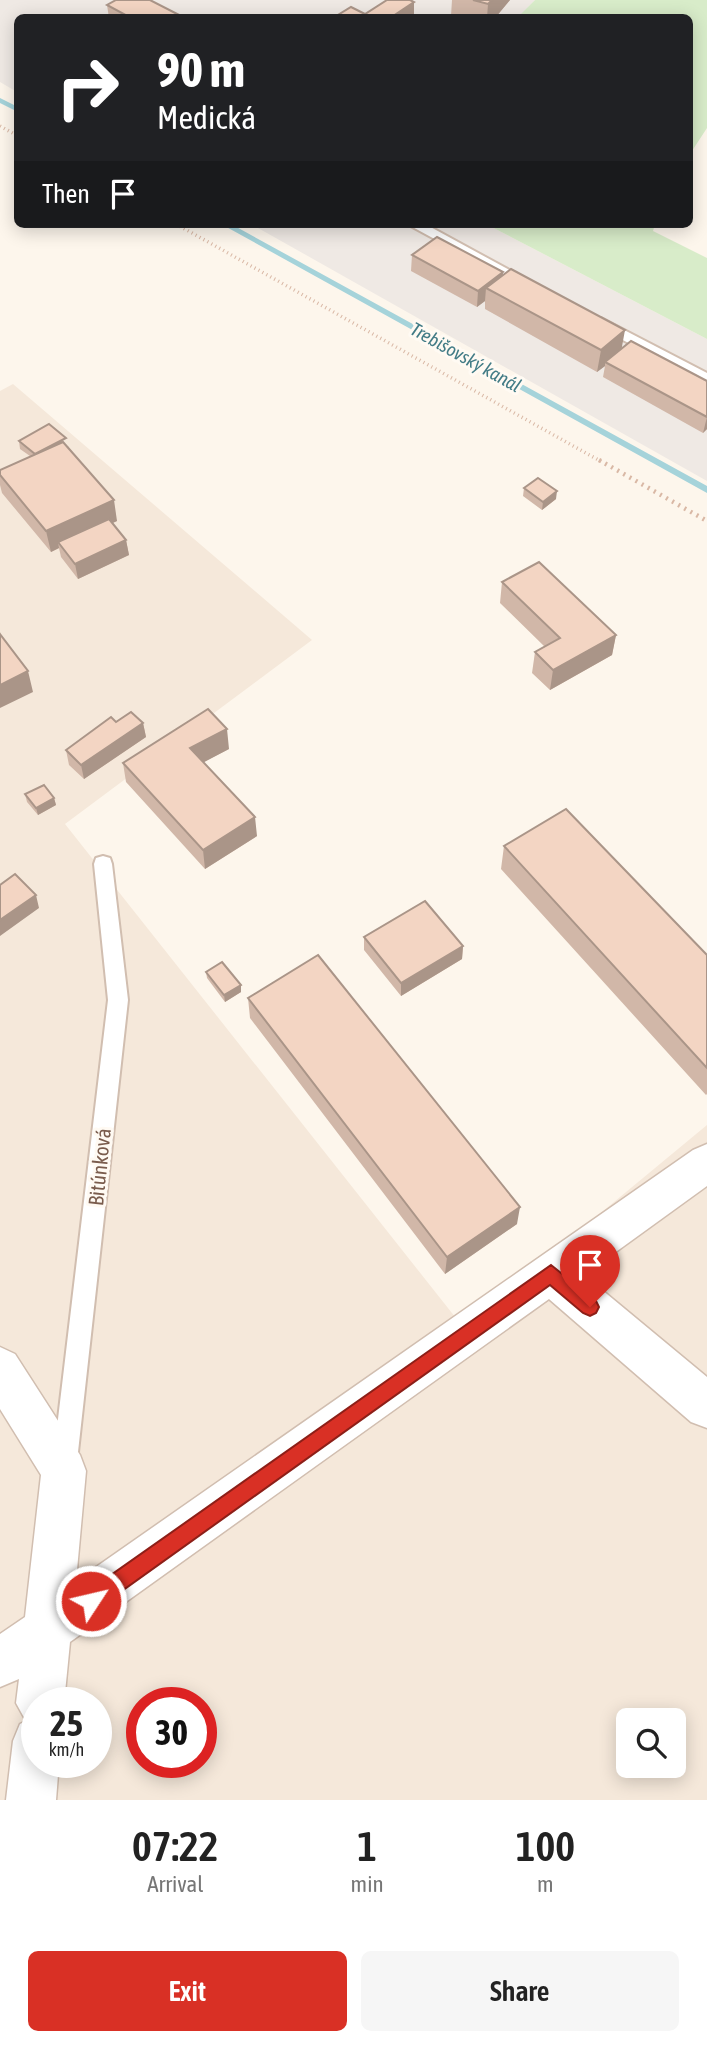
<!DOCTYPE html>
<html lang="en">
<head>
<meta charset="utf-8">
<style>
	:root { --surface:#fff; --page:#f6f6f6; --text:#222; --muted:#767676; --accent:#d93025 }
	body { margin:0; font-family:"Asap Condensed",sans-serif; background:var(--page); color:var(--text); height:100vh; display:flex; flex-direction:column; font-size:26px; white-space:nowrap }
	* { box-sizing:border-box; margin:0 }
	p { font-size:23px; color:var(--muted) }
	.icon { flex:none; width:38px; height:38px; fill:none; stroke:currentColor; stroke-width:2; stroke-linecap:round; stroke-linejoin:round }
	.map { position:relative; height:1800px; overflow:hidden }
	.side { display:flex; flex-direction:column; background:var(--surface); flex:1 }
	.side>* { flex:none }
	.hud { position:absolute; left:14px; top:14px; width:679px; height:214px; border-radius:10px; box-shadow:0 4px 18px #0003; background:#202124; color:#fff; overflow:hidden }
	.fabs { position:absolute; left:616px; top:1708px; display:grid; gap:14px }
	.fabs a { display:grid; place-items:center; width:70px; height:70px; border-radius:10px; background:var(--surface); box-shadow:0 4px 18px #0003; font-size:35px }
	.speed { position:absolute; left:21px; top:1687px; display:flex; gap:14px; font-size:35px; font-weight:700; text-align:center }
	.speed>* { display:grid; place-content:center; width:91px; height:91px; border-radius:50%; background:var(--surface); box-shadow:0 4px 18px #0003; line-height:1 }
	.speed small { font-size:18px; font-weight:400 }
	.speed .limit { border:10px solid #d22; background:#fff; color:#111 }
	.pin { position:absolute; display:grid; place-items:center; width:60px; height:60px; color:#fff; margin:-72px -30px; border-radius:50% 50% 50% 0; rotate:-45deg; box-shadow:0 0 7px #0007 }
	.pin .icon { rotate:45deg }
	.me { position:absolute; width:77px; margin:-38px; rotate:55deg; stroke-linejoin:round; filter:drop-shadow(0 0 5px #0008) }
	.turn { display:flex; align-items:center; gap:24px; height:147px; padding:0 28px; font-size:32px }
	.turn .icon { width:91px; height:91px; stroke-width:2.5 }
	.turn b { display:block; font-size:49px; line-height:60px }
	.then { display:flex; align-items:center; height:66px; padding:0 28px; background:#0003; gap:14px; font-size:26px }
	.eta { display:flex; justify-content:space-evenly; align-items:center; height:119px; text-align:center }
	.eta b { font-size:42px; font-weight:600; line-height:49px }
	.cta { display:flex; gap:14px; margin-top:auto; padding:14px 28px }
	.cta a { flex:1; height:80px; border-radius:10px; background:var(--accent); color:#fff; font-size:28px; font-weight:600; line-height:80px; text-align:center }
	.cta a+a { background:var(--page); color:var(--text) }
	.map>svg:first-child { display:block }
	.residential { fill:#f5e8da; fill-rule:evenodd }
	.industrial { fill:#efe9e4 }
	.green { fill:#d8ecc9 }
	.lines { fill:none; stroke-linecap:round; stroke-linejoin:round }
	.stream { fill:#a5d3da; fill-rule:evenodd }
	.service-casing { stroke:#d1beb0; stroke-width:4 }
	.minor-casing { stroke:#d1beb0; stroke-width:3 }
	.path-far1 { stroke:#d9b8a5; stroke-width:3.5; stroke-dasharray:1 3.5; stroke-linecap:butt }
	.path { stroke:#d9b8a5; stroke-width:4.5; stroke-dasharray:2 5; stroke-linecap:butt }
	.service { fill:#fff; fill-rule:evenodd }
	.minor { fill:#fff; fill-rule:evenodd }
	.wall { fill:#d1b7a8 }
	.shaded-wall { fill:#aa9588 }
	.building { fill:#f3d5c3; stroke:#aa9588; stroke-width:2 }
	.route { fill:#d93025; stroke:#8d1f18; stroke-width:2 }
	.labels { text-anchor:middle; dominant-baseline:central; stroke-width:6; stroke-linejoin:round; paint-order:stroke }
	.far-water-label { font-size:19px; font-style:italic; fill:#437c86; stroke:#fffaf3 }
	.street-label { font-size:21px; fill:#7a5c4d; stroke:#fffaf3 }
</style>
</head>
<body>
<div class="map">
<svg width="707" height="1800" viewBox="0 0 707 1800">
	<rect width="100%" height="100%" fill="#fdf6ec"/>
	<!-- residential -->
	<path class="residential" d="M 13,384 L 312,640 L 65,824 L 463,1327 L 707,1125 L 707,1800 L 0,1800 L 0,391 ZM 37,1703 L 96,1703 L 96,1762 L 37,1762 ZM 142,1703 L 201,1703 L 201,1762 L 142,1762 ZM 628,1720 L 674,1720 L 674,1766 L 628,1766 Z"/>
	<!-- industrial -->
	<path class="industrial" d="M 0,0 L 535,0 L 518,18 L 18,18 L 17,92 L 0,82 Z
		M 251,224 L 486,224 L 707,339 L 707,481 Z"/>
	<!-- green -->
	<path class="green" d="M 535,0 L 707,0 L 707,128 L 690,154 L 690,18 L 518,17 Z
		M 486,224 L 655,224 L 653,231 L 707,258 L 707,339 Z"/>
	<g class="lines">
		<!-- stream -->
		<path class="stream" d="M 0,98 L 18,107 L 18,112 L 0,103 Z
			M 221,224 L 231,224 L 707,486 L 707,493 Z"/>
		<defs>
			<path id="service" d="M 407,224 L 425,224 L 535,284 L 528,289 L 523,287 Z
				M 601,318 L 707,373 L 707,384 L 596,326 L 594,323 Z
				M 103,856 L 110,858 L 112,864 L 128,1000 L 77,1461 L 73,1469 L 65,1473 L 57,1469 L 53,1461 L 108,1000 L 94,864 L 96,858 Z"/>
			<path id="minor" d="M 707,1144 L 707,1186 L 584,1275 L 707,1377 L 707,1428 L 691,1422 L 549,1299 L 70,1642 L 64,1703 L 37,1703 L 37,1762 L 59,1762 L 56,1800 L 6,1800 L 13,1741 L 20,1724 L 26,1721 L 16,1703 L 19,1679 L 0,1687 L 0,1634 L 25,1617 L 41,1475 L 0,1409 L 0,1347 L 15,1354 L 80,1455 L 86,1471 L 76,1581 L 693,1150 Z"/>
		</defs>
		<!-- service casing -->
		<use href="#service" class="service-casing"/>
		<!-- minor casing -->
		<use href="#minor" class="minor-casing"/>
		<!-- path-far1 -->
		<path class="path-far1" d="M 0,126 L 18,136
			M 176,224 L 602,462"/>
		<!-- path -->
		<path class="path" d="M 599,460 L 707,521"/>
		<!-- service -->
		<use href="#service" class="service"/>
		<!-- minor -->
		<use href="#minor" class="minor"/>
	</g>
	<!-- wall -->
	<path class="wall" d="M 452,0 L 510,0 L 495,18 L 456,18 L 451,16 Z
		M 107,5 L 185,18 L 109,18 Z
		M 412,255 L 503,275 L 622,348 L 707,381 L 707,429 L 703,433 L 603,377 L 605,366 L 597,372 L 485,309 L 485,301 L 477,307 L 411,271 Z
		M 19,441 L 68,446 L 117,521 L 112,523 L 126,540 L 129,555 L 78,579 L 61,557 L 59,548 L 51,552 L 2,493 L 0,485 L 0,475 L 30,456 L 20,449 Z
		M 524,488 L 556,499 L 542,510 L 523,496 Z
		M 502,582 L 616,635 L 612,655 L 550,690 L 532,673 L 535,652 L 545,647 L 500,603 Z
		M 143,723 L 146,737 L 84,779 L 69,765 L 66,750 Z
		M 229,749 L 203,762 L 257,836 L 205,869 L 126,782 L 123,763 Z
		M 25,794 L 54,798 L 56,805 L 38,815 L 27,802 Z
		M 504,846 L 707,955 L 707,1094 L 706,1095 L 501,869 Z
		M 364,937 L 463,946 L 462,959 L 401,996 L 364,950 Z
		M 206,972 L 241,992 L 225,1002 L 207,978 Z
		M 248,998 L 517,1224 L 445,1274 L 250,1018 Z"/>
	<!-- shaded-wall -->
	<path class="shaded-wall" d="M 492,0 L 510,0 L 495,18 L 487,18 L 488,4 Z
		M 414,2 L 414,18 L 390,18 Z
		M 503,272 L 502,288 L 486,288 L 485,301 L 477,307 L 478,291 Z
		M 625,330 L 621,352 L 605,362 L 605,366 L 597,372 L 601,350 Z
		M 707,417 L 707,429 L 703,433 Z
		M 557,491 L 556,499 L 542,510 L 543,502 Z
		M 114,500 L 117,521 L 62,547 L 58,542 L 59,548 L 51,552 L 46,531 Z
		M 126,540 L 129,555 L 78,579 L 75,564 Z
		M 616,635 L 612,655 L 550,690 L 553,670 Z
		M 28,671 L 33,692 L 0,708 L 0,685 Z
		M 143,723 L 146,737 L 84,779 L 81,765 Z
		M 227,729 L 229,749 L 193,768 L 190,748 Z
		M 54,798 L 56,805 L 38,815 L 36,808 Z
		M 255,817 L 257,836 L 205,869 L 203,850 Z
		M 36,895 L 39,908 L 0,936 L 0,920 Z
		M 463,946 L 462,959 L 401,996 L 401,983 Z
		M 241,985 L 241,992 L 225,1002 L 224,995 Z
		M 520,1207 L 517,1224 L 445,1274 L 447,1257 Z"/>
	<!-- building -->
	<path class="building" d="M 116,0 L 150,0 L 185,18 L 131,18 L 107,5 Z
		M 387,0 L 410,0 L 414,2 L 390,18 L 333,18 L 351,7 L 365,14 Z
		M 473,0 L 492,0 L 488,4 Z
		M 437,237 L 503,272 L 478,291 L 412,255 Z
		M 511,269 L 625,330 L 601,350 L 486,288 Z
		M 631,341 L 707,381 L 707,417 L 605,362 Z
		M 49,424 L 66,438 L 35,454 L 19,441 Z
		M 63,442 L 114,500 L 46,531 L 0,475 L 0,470 Z
		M 538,478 L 557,491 L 543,502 L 524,488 Z
		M 109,519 L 126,540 L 75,564 L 58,542 Z
		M 539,562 L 616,635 L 553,670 L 535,652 L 560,638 L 502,582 Z
		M 0,634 L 28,671 L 0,685 Z
		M 208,709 L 227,729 L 190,748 L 255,817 L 203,850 L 123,763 Z
		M 131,712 L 143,723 L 81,765 L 66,750 L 111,717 L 116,722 Z
		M 44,785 L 54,798 L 36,808 L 25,794 Z
		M 566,809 L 707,955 L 707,1068 L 504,846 Z
		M 15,874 L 36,895 L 0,920 L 0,885 Z
		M 425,901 L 463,946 L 401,983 L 364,937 Z
		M 318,955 L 520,1207 L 447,1257 L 248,998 Z
		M 222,962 L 241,985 L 224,995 L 206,972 Z"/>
	<!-- route -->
	<path class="route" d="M 551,1265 L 596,1301 L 599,1307 L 596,1313 L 590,1316 L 583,1313 L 550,1285 L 98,1608 L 91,1611 L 84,1608 L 81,1601 L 84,1594 Z"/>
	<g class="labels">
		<!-- far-water labels -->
		<g class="far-water-label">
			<text transform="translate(466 357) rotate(29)">Trebišovský kanál</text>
		</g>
		<!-- street labels -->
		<g class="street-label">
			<text transform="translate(99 1167) rotate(-84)">Bitúnková</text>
		</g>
	</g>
</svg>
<div class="fabs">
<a><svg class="icon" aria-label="search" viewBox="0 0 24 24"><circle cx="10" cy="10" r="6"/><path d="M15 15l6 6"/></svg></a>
</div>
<div class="speed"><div>25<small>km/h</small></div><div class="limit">30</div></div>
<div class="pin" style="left:590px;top:1307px;background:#d93025"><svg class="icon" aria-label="arrive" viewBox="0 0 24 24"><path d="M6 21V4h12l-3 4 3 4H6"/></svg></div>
<svg class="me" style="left:91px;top:1601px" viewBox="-20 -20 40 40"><circle r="17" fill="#d93025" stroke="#fff" stroke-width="3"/><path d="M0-11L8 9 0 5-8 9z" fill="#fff"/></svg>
<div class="hud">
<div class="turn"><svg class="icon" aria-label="right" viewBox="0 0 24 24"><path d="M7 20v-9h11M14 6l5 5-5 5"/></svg><div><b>90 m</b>Medická</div></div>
<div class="then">Then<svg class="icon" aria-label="arrive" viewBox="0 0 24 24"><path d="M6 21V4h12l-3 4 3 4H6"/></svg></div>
</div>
</div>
<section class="side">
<div class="eta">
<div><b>07:22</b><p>Arrival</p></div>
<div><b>1</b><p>min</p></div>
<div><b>100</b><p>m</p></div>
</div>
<div class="cta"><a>Exit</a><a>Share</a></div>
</section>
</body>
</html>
